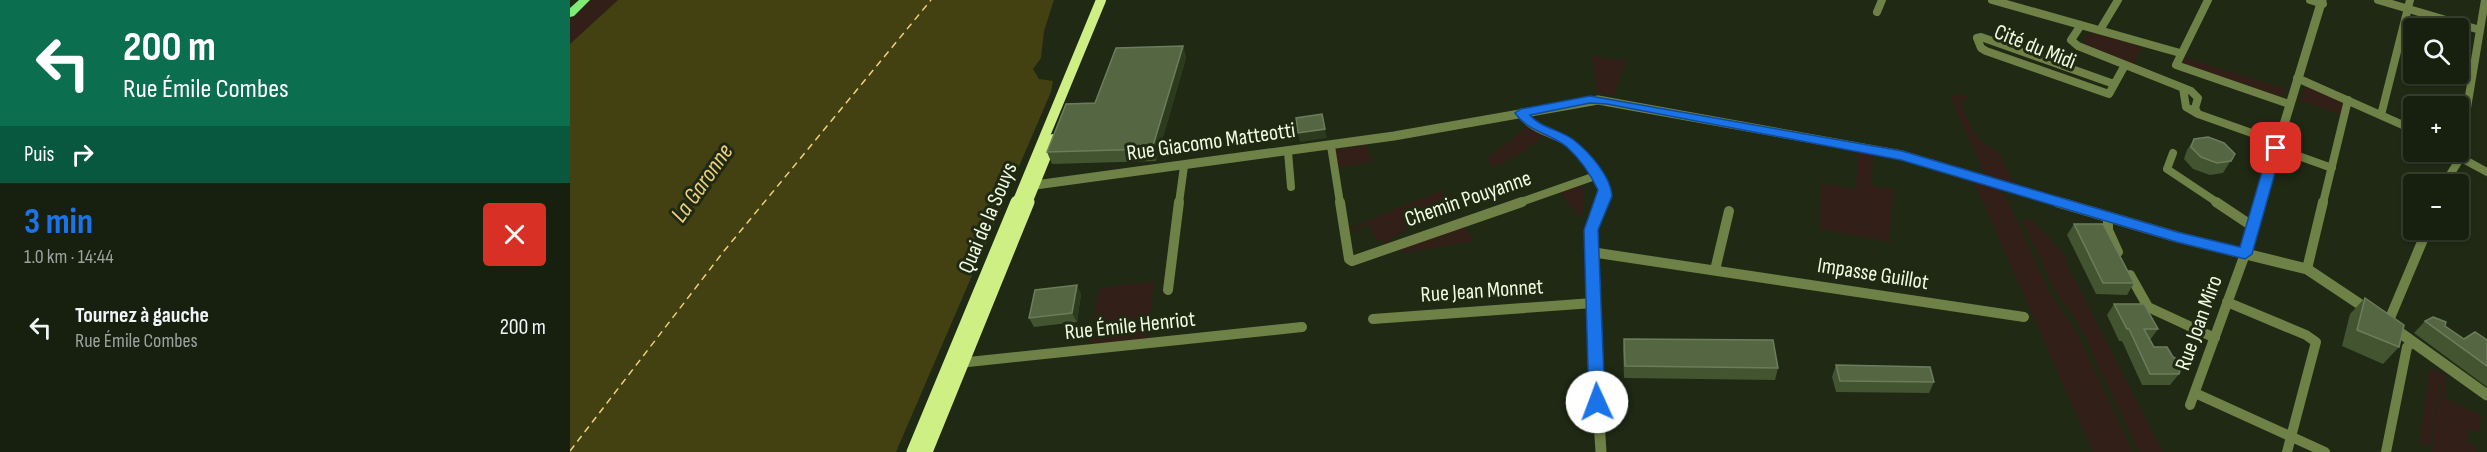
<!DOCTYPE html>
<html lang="fr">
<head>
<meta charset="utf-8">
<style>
	:root { --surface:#171f0f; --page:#202718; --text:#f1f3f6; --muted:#9ea29e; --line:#363d2f; --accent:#1a73e8 }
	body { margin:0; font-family:"Sofia Sans Condensed",sans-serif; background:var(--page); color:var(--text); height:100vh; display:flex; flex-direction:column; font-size:22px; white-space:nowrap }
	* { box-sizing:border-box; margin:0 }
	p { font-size:20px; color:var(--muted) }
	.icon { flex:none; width:33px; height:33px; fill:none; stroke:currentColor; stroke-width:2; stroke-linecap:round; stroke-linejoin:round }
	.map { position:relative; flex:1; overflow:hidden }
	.panel { display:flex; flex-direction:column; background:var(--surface); width:570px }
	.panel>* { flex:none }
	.banner { background:#0b6e4f; color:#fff; overflow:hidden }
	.buttons { position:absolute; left:1833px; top:18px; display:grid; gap:12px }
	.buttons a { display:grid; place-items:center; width:66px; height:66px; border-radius:6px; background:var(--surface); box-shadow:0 2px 4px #0004,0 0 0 2px var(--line); font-size:30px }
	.pin { position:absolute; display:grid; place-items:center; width:51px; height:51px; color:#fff; margin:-26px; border-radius:12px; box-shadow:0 3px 9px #0006 }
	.me { position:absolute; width:66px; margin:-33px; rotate:358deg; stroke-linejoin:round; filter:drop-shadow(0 0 4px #0008) }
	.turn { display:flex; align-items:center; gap:21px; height:126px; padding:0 24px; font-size:27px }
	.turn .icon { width:78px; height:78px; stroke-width:2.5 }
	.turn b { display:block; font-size:42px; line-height:51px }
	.then { display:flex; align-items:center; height:57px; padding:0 24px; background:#0003; gap:12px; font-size:22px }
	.round { display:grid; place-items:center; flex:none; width:63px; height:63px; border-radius:6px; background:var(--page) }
	.overview { display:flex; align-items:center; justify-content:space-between; height:102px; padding:0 24px }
	h1 { font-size:36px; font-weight:700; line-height:45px; color:var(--accent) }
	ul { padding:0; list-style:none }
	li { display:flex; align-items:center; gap:18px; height:84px; padding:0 24px }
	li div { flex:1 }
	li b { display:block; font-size:22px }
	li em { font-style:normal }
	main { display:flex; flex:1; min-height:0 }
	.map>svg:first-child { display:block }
	.green { fill:#321f18 }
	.water { fill:#434012 }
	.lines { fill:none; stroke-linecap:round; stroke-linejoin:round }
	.ferry { stroke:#eed17b; stroke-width:1.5; stroke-dasharray:7 5; stroke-linecap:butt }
	.minor-far1 { stroke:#6e8146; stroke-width:8 }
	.minor { stroke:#6e8146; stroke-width:10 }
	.tertiary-far1 { stroke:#6e8146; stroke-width:9 }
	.tertiary { stroke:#6e8146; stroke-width:11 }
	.secondary-far1 { stroke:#cdef83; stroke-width:10 }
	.secondary { stroke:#cdef83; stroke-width:13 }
	.primary { fill:#7fed75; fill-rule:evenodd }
	.wall { fill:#425430 }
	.shaded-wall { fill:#2c3b1d }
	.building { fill:#556643; stroke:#6d7d5c; stroke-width:1.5 }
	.route { fill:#1a73e8; stroke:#114b97; stroke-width:1.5 }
	.labels { text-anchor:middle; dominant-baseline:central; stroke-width:6; stroke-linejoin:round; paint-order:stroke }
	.street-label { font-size:22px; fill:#f0fbe0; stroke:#1f2914 }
	.water-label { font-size:24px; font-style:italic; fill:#eed17b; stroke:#1f2914 }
</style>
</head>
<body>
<main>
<section class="panel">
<div class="banner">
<div class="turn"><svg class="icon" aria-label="left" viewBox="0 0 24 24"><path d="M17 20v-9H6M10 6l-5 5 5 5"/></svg><div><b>200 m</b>Rue Émile Combes</div></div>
<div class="then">Puis<svg class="icon" aria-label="right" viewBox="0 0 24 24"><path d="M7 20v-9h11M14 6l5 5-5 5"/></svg></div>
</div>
<div class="overview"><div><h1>3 min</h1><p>1.0 km · 14:44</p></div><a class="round" style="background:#d93025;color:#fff"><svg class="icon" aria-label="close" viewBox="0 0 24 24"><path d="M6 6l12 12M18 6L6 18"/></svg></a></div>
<ul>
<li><svg class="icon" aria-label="left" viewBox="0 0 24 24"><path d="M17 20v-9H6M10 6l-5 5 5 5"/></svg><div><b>Tournez à gauche</b><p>Rue Émile Combes</p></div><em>200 m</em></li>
</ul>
</section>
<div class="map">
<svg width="1917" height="452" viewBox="0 0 1917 452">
	<rect width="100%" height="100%" fill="#1f2914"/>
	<!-- green -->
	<path class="green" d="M 22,0 L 48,0 L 0,44 L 0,20 L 13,5 Z
		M 1519,32 L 1572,47 L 1563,65 L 1512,43 Z
		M 1022,56 L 1056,60 L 1044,96 L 1027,93 Z
		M 1613,57 L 1715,89 L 1711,98 L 1610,64 Z
		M 1736,83 L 1776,99 L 1773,115 L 1730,101 Z
		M 1387,94 L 1400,97 L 1390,102 L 1402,129 L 1413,143 L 1430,153 L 1444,184 L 1415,175 L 1380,97 Z
		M 958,126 L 975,135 L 955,151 L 922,168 L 918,158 Z
		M 795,144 L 803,162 L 768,168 L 765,150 Z
		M 1288,152 L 1303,155 L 1301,186 L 1324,189 L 1319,242 L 1250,229 L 1251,183 L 1286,189 Z
		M 1403,180 L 1433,190 L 1480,293 L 1506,331 L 1563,452 L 1523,452 Z
		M 1012,182 L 1014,216 L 1009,217 L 989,191 Z
		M 872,190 L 878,207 L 820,239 L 819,243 L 815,245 L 813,240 L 807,241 L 798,224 L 779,232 L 778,229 Z
		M 1452,220 L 1462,220 L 1495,255 L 1497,265 L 1593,452 L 1569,452 L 1508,323 L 1483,287 Z
		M 894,225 L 904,241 L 832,253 L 828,248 Z
		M 584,281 L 578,338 L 519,344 L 529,288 Z
		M 1859,368 L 1870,372 L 1860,447 L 1850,443 Z
		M 1871,371 L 1876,374 L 1874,398 L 1911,415 L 1909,432 L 1899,429 L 1898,443 L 1907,446 L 1906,452 L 1862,452 Z"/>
	<!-- water -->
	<path class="water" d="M 48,0 L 484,0 L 474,31 L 471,58 L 463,69 L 469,79 L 483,81 L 481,92 L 326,452 L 0,452 L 0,44 Z"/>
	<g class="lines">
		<!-- ferry -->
		<path class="ferry" d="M 0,451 L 154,251 L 361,0"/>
		<!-- minor-far1 -->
		<path class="minor-far1" d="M 1422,0 L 1610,53
			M 1638,0 L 1606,65 L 1719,104
			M 1740,0 L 1753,4
			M 1808,0 L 1910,30
			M 1307,12 L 1312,0
			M 1511,25 L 1501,40 L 1508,46 L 1621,91 L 1628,98 L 1625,108 L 1628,114 L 1707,142
			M 1530,30 L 1548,0
			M 1727,78 L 1844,130
			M 1544,84 L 1411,37 L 1407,38 L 1411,48 L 1416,51 L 1539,94 L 1555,65
			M 1613,88 L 1616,107 L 1628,114
			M 1811,115 L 1840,0
			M 761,146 L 770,203
			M 1706,148 L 1762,168
			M 718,152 L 721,187
			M 1603,153 L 1597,169 L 1648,203
			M 1889,153 L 1895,160 L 1917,172
			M 1874,184 L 1888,162 L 1915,0
			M 609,203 L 614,166
			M 948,203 L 1028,175
			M 1753,203 L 1778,100"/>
		<!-- minor -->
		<path class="minor" d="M 770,202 L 779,259 L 782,261 L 952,202
			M 1646,202 L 1682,226
			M 1538,218 L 1538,230 L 1548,252
			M 1021,252 L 1454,317
			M 1737,269 L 1753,202
			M 1145,270 L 1159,211
			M 1560,275 L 1578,307 L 1645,338
			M 598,290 L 609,202
			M 1657,302 L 1736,335 L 1746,342 L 1717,452
			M 803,319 L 1023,303
			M 1815,322 L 1820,318 L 1857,230
			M 389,363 L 732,327
			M 1625,393 L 1755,452
			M 1620,405 L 1675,254
			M 1816,452 L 1837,347 L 1843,342"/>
		<!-- tertiary-far1 -->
		<path class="tertiary-far1" d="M 951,113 C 962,130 982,132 998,142 C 1015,153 1041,182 1032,203
			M 458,186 L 824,136 L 1028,100 L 1332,155 L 1493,203
			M 1690,203 L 1752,0"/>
		<!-- tertiary -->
		<path class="tertiary" d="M 1488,202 L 1607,237 L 1737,269 L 1800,311
			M 1675,254 L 1691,202
			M 1822,327 L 1917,395
			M 1031,452 L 1023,327 L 1021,230 L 1033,202"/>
		<!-- secondary-far1 -->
		<path class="secondary-far1" d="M 447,203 L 531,0
			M 457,203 L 483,139"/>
		<!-- secondary -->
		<path class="secondary" d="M 343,452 L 447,202
			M 356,452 L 458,202"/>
		<!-- primary -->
		<path class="primary" d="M 9,0 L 20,0 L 4,16 L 0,17 L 0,8 Z"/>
	</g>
	<!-- wall -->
	<path class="wall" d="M 613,46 L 616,58 L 586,161 L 482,164 L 477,152 L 525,103 Z
		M 1624,139 L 1665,154 L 1653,173 L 1640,175 L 1623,169 L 1614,159 L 1617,150 Z
		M 1504,224 L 1564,283 L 1557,295 L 1526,294 L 1497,235 Z
		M 511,294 L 507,322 L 464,327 L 459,318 Z
		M 1795,298 L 1829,347 L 1813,364 L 1772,346 L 1780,314 Z
		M 1544,304 L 1588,329 L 1580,340 L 1584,347 L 1609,374 L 1600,385 L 1572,385 L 1552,341 L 1549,341 L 1537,315 Z
		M 1855,321 L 1894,339 L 1917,340 L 1917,387 L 1844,333 Z
		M 1054,339 L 1208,368 L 1205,380 L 1054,378 L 1053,350 Z
		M 1266,365 L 1364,382 L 1359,393 L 1266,392 L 1262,377 Z"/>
	<!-- shaded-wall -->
	<path class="shaded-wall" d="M 613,46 L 616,58 L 586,161 L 582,149 Z
		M 755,129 L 757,138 L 730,142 L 728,133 Z
		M 507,285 L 511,294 L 507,322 L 502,313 Z"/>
	<!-- building -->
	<path class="building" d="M 613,46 L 582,149 L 477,152 L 496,104 L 525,103 L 546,48 Z
		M 752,114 L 755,129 L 728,133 L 726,118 Z
		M 1638,137 L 1654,143 L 1665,154 L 1661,161 L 1647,163 L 1631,157 L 1621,147 L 1624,139 Z
		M 1504,224 L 1533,224 L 1564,283 L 1533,283 Z
		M 507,285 L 502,313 L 459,318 L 465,290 Z
		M 1795,298 L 1834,325 L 1829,347 L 1787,330 Z
		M 1544,304 L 1574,304 L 1588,329 L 1574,329 L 1584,347 L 1597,347 L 1603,357 L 1613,362 L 1609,374 L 1580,374 L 1559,329 L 1557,329 Z
		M 1863,317 L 1876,322 L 1875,326 L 1894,339 L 1905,332 L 1917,340 L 1917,366 L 1855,321 Z
		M 1054,339 L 1203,340 L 1208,368 L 1055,366 Z
		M 1266,365 L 1360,367 L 1364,382 L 1270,381 Z"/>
	<!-- route -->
	<path class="route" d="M 1020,96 L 1332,151 L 1607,232 L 1670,247 L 1699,148 L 1706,144 L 1712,148 L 1682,254 L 1675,259 L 1607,242 L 1331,160 L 1037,104 L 1020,103 L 960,115 C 970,128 992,130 1005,141 C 1020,153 1041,177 1042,196 L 1028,230 L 1035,402 L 1032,407 L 1021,407 L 1019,402 L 1014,230 L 1028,190 C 1021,175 1010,159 997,147 C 980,133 958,132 945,113 L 951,109 Z"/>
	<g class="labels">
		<!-- street labels -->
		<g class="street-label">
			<text transform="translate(1465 47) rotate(22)">Cité du Midi</text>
			<text transform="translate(641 142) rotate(-8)">Rue Giacomo Matteotti</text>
			<text transform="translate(898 199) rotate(-19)">Chemin Pouyanne</text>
			<text transform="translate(418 218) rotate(-67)">Quai de la Souys</text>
			<text transform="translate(1303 274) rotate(9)">Impasse Guillot</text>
			<text transform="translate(912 291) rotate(-4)">Rue Jean Monnet</text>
			<text transform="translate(1629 323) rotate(-70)">Rue Joan Miro</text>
			<text transform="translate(560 326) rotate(-6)">Rue Émile Henriot</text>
		</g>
		<!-- water labels -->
		<g class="water-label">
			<text transform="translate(132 183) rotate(-55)">La Garonne</text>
		</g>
	</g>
</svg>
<div class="buttons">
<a><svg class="icon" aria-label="search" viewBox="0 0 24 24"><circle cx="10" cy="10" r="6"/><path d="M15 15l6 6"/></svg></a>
<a>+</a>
<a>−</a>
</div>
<div class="pin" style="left:1706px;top:148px;background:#d93025"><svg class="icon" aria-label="arrive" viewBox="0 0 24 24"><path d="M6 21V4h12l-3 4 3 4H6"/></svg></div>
<svg class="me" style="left:1027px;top:402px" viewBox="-20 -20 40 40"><circle r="19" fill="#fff"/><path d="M0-13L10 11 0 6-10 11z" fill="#1a73e8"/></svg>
</div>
</main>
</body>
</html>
